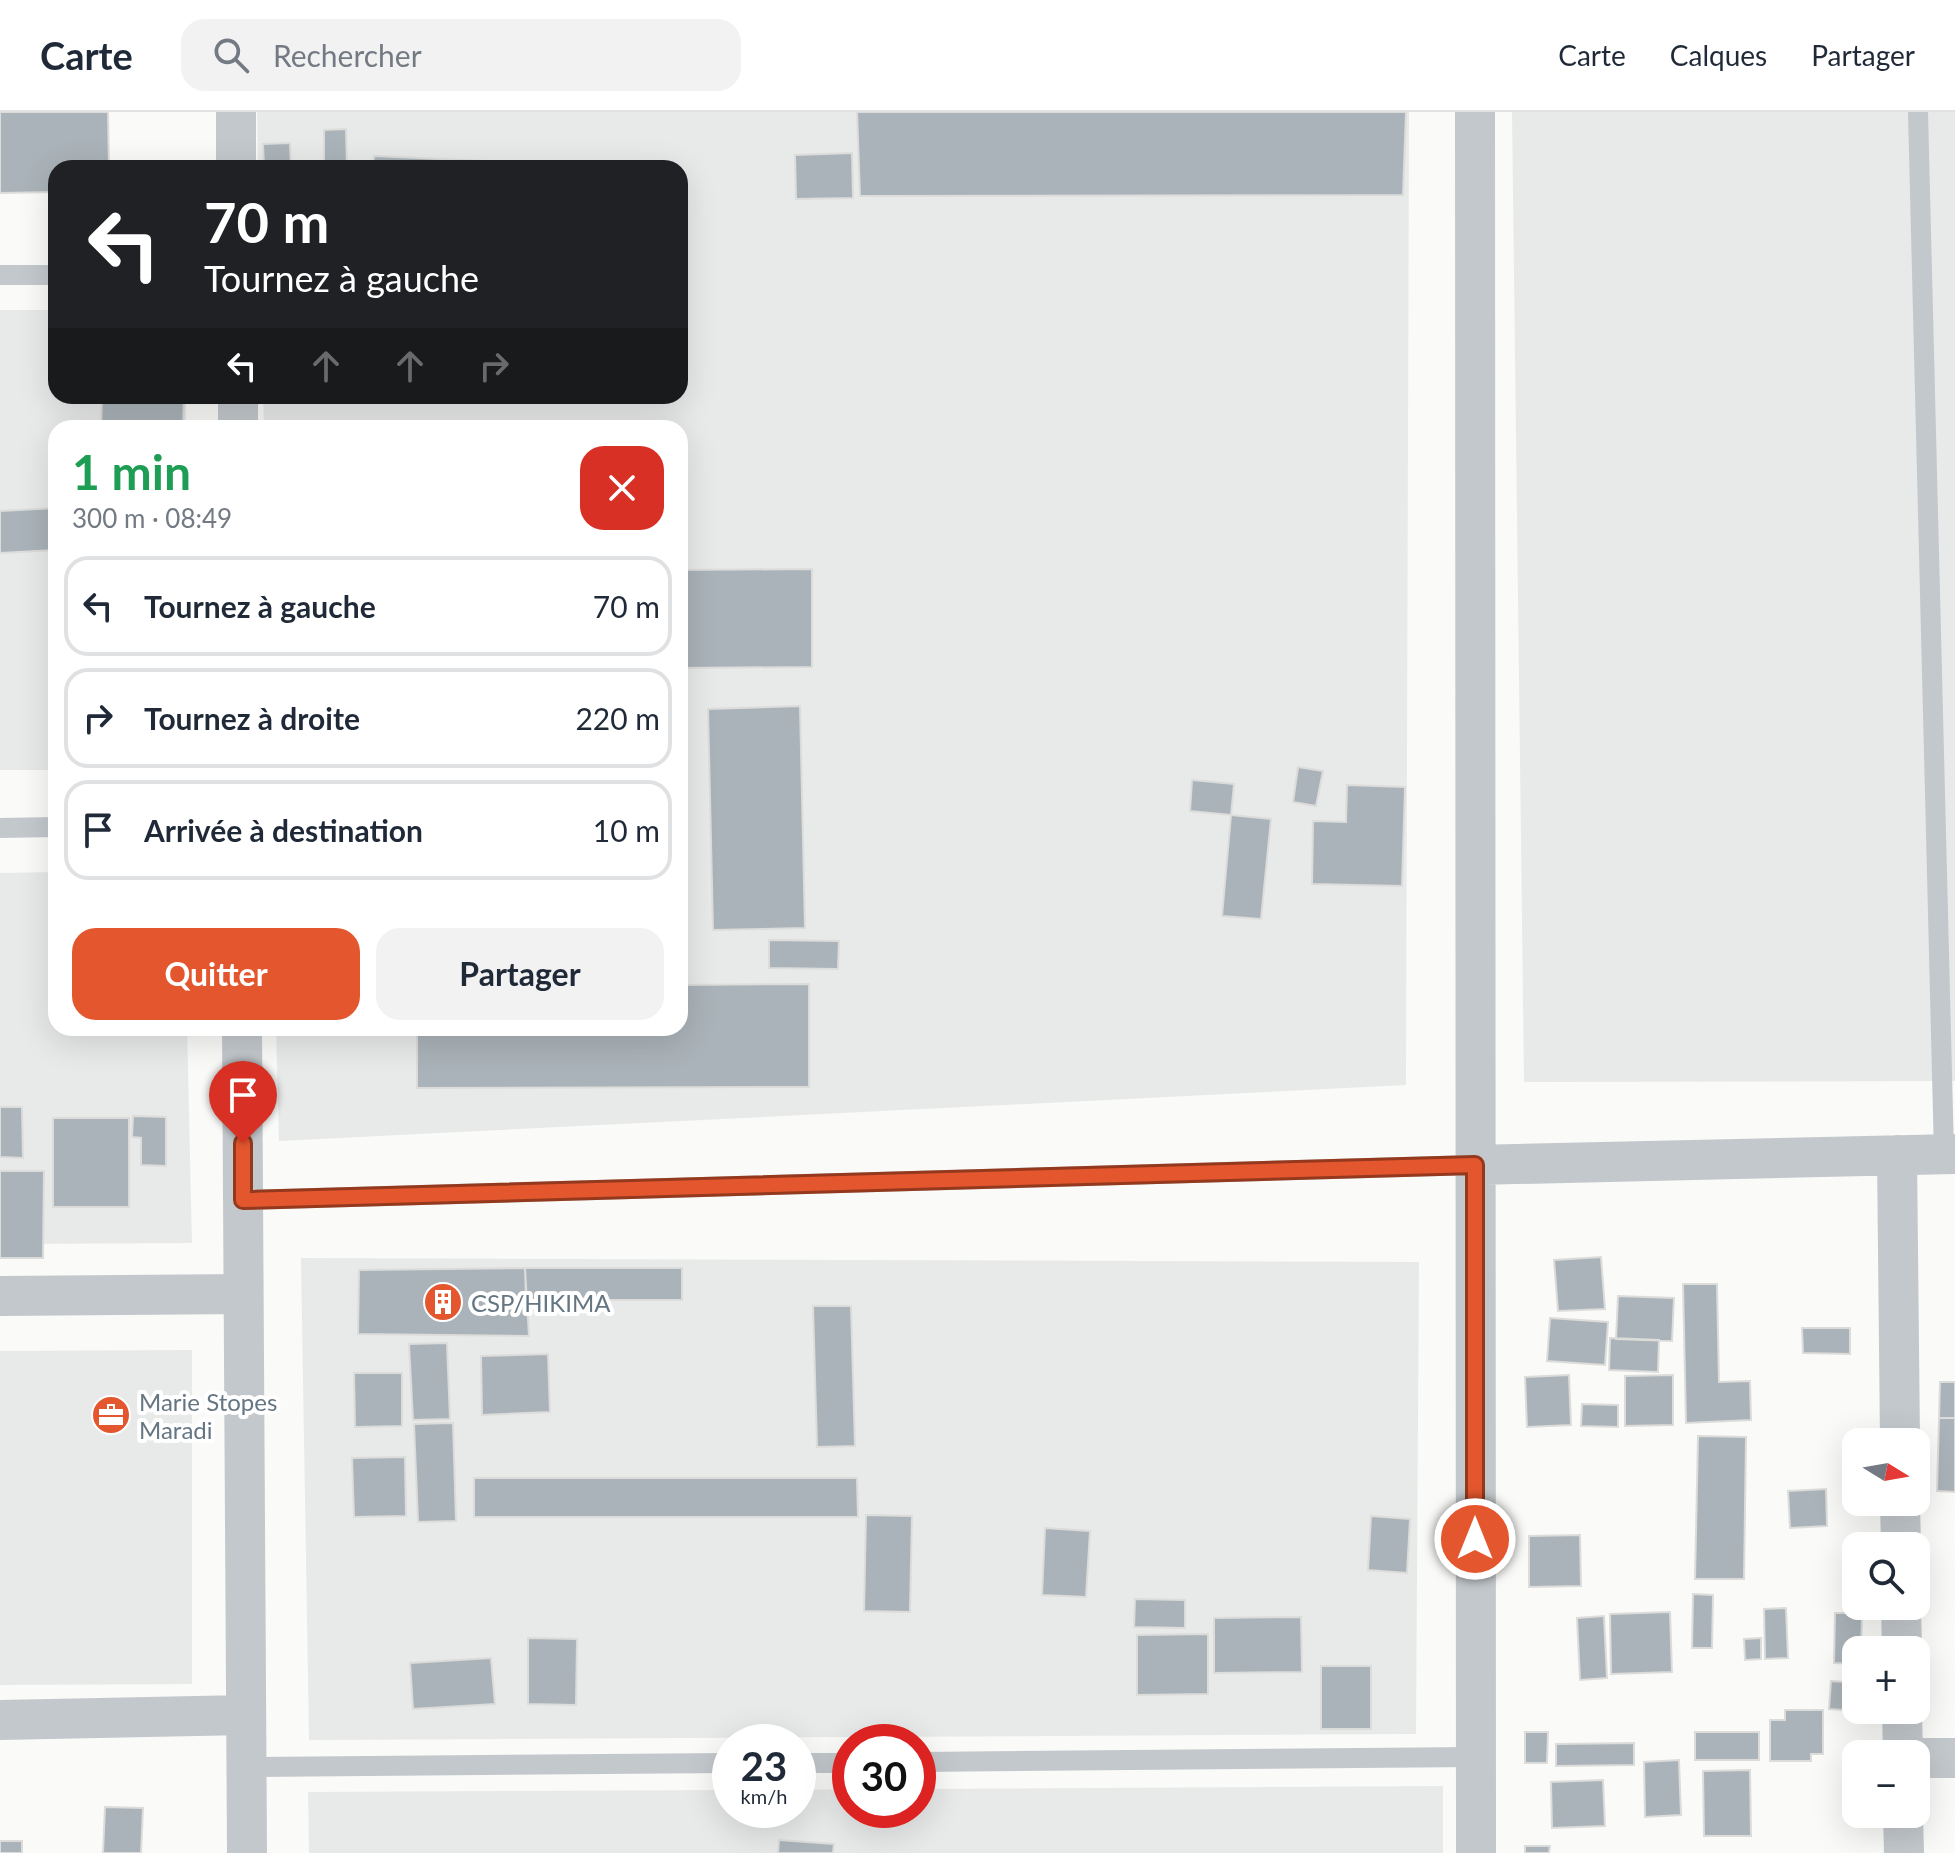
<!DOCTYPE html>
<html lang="fr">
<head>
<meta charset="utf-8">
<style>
	:root { --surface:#fff; --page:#f2f2f3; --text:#1f2937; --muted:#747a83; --line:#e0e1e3; --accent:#e4572e }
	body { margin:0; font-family:Lato,sans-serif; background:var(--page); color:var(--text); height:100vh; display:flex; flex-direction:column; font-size:30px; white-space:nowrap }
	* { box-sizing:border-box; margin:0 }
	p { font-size:26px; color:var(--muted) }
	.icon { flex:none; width:44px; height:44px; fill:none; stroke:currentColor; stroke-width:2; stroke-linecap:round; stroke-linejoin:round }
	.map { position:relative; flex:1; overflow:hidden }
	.details { position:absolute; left:48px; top:308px; width:640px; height:616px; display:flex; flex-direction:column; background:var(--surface); border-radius:24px; box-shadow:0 8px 32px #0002 }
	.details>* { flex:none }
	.top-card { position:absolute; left:48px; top:48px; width:640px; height:244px; border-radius:24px; box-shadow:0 8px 32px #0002; background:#202124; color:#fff; overflow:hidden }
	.needle { width:52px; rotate:101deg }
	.buttons { position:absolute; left:1842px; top:1316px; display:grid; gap:16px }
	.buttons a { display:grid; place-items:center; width:88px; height:88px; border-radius:16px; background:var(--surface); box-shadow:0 8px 32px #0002; font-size:40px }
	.speed { position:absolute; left:712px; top:1612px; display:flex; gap:16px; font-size:40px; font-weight:700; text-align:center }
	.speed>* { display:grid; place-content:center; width:104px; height:104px; border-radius:50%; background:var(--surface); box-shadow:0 8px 32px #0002; line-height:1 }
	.speed small { font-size:20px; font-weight:400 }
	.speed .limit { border:12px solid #d22; background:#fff; color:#111 }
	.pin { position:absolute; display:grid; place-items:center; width:68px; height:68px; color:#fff; margin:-82px -34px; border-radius:50% 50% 50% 0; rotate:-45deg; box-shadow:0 0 8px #0007 }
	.pin .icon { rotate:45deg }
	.me { position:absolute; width:88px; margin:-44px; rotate:0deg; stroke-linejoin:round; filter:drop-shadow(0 0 6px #0008) }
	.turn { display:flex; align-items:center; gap:28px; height:168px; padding:0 24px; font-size:36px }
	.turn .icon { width:104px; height:104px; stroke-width:2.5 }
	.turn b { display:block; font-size:56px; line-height:68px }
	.lanes { display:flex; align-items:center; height:76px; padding:0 24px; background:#0003; justify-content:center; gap:40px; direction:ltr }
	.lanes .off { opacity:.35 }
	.round { display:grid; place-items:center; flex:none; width:84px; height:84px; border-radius:24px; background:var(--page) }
	.summary { display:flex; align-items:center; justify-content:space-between; height:136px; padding:0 24px }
	h1 { font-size:48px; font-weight:700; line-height:60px; color:#1e9e55 }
	.primary-button { display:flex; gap:16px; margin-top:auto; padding:16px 24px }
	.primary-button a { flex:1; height:92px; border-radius:24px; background:var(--accent); color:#fff; font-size:32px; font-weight:700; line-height:92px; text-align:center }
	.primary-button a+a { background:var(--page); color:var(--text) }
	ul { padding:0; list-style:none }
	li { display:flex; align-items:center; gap:24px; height:100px; margin:0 16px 12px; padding:0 8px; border:4px solid var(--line); border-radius:24px }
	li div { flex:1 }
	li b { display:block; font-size:30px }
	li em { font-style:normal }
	header { display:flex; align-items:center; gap:48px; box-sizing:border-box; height:112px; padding:0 40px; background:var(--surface); border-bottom:2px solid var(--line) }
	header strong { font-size:38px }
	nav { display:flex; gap:44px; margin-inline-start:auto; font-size:28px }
	.search { width:560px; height:72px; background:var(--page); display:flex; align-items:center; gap:20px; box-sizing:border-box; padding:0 28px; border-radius:24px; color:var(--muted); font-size:30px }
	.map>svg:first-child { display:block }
	.built { fill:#e8e9e9 }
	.building { fill:#aab3b9; stroke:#dcdcda; stroke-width:2 }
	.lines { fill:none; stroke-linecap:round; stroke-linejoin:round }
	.service { stroke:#c3c8cc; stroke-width:20 }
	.minor { stroke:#c3c8cc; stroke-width:40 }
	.route-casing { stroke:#94391e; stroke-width:20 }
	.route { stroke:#e4572e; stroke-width:14 }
	.labels { text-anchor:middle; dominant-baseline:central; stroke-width:8; stroke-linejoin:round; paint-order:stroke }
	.poi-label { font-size:24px; fill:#657683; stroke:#fff; text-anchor:start }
</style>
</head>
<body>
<header>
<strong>Carte</strong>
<div class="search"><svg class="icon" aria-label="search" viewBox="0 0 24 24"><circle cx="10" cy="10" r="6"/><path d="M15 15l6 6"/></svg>Rechercher</div>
<nav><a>Carte</a><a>Calques</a><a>Partager</a></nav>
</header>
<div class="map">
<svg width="1955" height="1741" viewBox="0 0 1955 1741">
	<rect width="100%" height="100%" fill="#fafaf8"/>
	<!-- built -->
	<path class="built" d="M 257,0 L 1409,0 L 1406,973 L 279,1029 L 276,916 L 680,916 L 680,316 L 264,316 L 263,284 L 680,284 L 680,56 L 258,56 Z
		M 1512,0 L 1955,0 L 1955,969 L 1524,970 Z
		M 0,198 L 56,198 L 56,284 L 186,284 L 186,316 L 56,316 L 56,658 L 0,658 Z
		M 56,760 L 56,916 L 187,916 L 192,1131 L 0,1132 L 0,761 Z
		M 301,1146 L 1419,1150 L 1416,1622 L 309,1628 Z
		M 192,1238 L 192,1572 L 0,1573 L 0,1239 Z
		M 1443,1674 L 1443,1741 L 309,1741 L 308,1680 L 730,1678 L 730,1698 L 798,1698 L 798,1678 L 850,1677 L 850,1698 L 918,1698 L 918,1677 Z"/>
	<!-- building -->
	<path class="building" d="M 0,0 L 108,0 L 109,56 L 56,56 L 56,80 L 0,81 Z
		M 857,0 L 1406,0 L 1403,83 L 860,84 Z
		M 346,17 L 347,56 L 324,56 L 324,18 Z
		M 290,31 L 291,56 L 264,56 L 263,32 Z
		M 852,41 L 853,86 L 796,87 L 795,43 Z
		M 374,44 L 484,49 L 483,56 L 373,56 Z
		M 102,284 L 184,284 L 183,316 L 101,316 Z
		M 335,310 L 447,311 L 447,316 L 335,316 Z
		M 56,396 L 56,438 L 0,441 L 0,399 Z
		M 812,457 L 812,555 L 680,556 L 680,458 Z
		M 800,594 L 805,816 L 713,818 L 708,597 Z
		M 1298,655 L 1323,659 L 1316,694 L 1293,690 Z
		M 1192,668 L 1234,672 L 1231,703 L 1190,699 Z
		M 1347,673 L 1405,675 L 1402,774 L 1312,772 L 1313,709 L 1346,710 Z
		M 1231,703 L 1271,707 L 1261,807 L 1222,804 Z
		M 769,828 L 839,829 L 838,857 L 769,856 Z
		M 809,872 L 809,975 L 417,976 L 417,916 L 680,916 L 680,873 Z
		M 0,995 L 22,995 L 23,1046 L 0,1045 Z
		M 133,1004 L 166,1005 L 166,1054 L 141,1053 L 141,1026 L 132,1025 Z
		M 53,1006 L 129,1006 L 129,1095 L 53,1095 Z
		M 0,1059 L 44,1059 L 43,1146 L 0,1146 Z
		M 1601,1145 L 1605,1197 L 1558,1199 L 1554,1148 Z
		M 525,1156 L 682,1156 L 682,1188 L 526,1188 Z
		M 525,1156 L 529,1224 L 358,1222 L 359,1158 Z
		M 1683,1172 L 1717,1172 L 1719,1270 L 1750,1269 L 1751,1308 L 1686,1311 Z
		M 1618,1184 L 1674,1186 L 1672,1229 L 1616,1227 Z
		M 813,1194 L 851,1194 L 855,1334 L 817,1335 Z
		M 1550,1206 L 1608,1210 L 1605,1253 L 1547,1249 Z
		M 1802,1216 L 1850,1216 L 1850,1242 L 1803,1241 Z
		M 1610,1226 L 1659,1228 L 1658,1260 L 1609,1258 Z
		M 447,1231 L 450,1307 L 413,1308 L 409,1232 Z
		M 548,1242 L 550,1300 L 482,1303 L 481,1244 Z
		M 354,1261 L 402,1261 L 402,1314 L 355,1315 Z
		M 1569,1263 L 1571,1313 L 1527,1315 L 1525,1265 Z
		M 1673,1263 L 1673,1313 L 1625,1314 L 1625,1264 Z
		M 1940,1270 L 1955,1270 L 1955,1306 L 1939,1306 Z
		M 1582,1292 L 1618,1293 L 1618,1315 L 1581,1314 Z
		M 1939,1306 L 1955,1306 L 1955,1380 L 1937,1379 Z
		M 453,1311 L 456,1409 L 418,1410 L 414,1312 Z
		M 1698,1324 L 1746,1325 L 1744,1467 L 1695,1467 Z
		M 405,1345 L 406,1404 L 354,1405 L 352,1346 Z
		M 474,1366 L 857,1366 L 858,1405 L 474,1405 Z
		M 1826,1377 L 1827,1414 L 1790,1416 L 1788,1379 Z
		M 866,1403 L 912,1404 L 910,1500 L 864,1499 Z
		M 1371,1404 L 1410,1407 L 1407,1461 L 1368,1458 Z
		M 1045,1416 L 1090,1419 L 1086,1485 L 1042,1483 Z
		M 1580,1423 L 1581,1474 L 1529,1475 L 1529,1424 Z
		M 1693,1482 L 1713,1483 L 1712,1536 L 1692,1536 Z
		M 1135,1487 L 1185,1488 L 1185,1516 L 1134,1515 Z
		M 1786,1496 L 1788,1546 L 1765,1547 L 1764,1497 Z
		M 1670,1500 L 1672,1560 L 1611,1562 L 1610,1502 Z
		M 1835,1501 L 1862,1501 L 1861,1538 L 1856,1538 L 1856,1552 L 1834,1551 Z
		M 1604,1504 L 1607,1566 L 1580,1568 L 1577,1506 Z
		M 1301,1505 L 1302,1560 L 1214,1561 L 1214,1506 Z
		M 1208,1522 L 1208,1582 L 1137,1583 L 1137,1523 Z
		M 528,1526 L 577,1527 L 576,1593 L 528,1592 Z
		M 1761,1526 L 1761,1547 L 1745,1548 L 1744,1527 Z
		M 491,1546 L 495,1592 L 413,1597 L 410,1551 Z
		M 1321,1554 L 1371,1554 L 1371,1617 L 1321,1617 Z
		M 1831,1569 L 1856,1571 L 1857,1599 L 1829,1597 Z
		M 1785,1598 L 1823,1598 L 1823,1642 L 1811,1642 L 1811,1649 L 1770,1649 L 1770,1608 L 1785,1608 Z
		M 1525,1620 L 1548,1620 L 1547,1651 L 1525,1651 Z
		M 1695,1620 L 1759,1620 L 1759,1648 L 1695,1648 Z
		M 1634,1631 L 1634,1653 L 1556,1654 L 1556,1632 Z
		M 1679,1648 L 1681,1703 L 1645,1705 L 1644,1650 Z
		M 1750,1658 L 1751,1724 L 1704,1724 L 1703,1659 Z
		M 1603,1668 L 1605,1714 L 1552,1716 L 1551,1670 Z
		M 105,1695 L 143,1696 L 141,1741 L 103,1741 Z
		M 779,1728 L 834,1732 L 833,1741 L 778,1741 Z
		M 0,1729 L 22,1729 L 22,1741 L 0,1741 Z
		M 1525,1734 L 1550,1734 L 1549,1741 L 1525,1741 Z"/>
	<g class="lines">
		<!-- service -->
		<path class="service" d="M 1918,0 L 1944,1042
			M 0,163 L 56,163
			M 0,716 L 56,715
			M 243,1088 L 1475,1053
			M 918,1650 L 1475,1645
			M 798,1651 L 850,1651
			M 247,1655 L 730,1651"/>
		<!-- minor -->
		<path class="minor" d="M 236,0 L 236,56
			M 1475,0 L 1476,1741
			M 238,284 L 238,316
			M 242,916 L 247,1741
			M 1897,1043 L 1900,1330
			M 1475,1053 L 1955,1042
			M 0,1184 L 243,1182
			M 1900,1390 L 1901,1434
			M 1901,1494 L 1902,1538
			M 1902,1598 L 1903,1642
			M 0,1608 L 246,1603
			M 1916,1646 L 1955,1646
			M 1903,1702 L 1904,1741"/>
	</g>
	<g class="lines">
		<defs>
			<path id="route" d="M 243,1031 L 243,1088 L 1475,1053 L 1475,1427"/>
		</defs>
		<!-- route casing -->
		<use href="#route" class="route-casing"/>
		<!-- route -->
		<use href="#route" class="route"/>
	</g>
	<!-- icons -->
	<defs>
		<symbol id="building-disc" viewBox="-11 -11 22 22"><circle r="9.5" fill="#e4572e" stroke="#fff"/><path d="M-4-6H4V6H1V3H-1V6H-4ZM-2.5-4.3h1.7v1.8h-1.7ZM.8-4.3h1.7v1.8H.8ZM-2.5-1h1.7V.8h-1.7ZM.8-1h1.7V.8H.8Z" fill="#fff"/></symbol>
		<symbol id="office-disc" viewBox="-11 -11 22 22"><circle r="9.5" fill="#e4572e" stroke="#fff"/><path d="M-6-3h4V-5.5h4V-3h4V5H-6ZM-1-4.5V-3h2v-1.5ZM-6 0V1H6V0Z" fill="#fff"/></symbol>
	</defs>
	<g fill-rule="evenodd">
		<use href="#building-disc" x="421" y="1168" width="44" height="44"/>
		<use href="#office-disc" x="89" y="1281" width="44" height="44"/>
	</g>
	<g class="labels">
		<!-- poi labels -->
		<g class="poi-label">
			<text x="471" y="1190">CSP/HIKIMA</text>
			<text x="139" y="1289">Marie Stopes<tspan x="139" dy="28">Maradi</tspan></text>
		</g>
	</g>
</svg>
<div class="buttons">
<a><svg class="needle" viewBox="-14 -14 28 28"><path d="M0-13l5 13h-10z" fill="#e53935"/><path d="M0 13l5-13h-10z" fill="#747a83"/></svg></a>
<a><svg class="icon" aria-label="search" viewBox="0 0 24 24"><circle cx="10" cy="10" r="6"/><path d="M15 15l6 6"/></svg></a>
<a>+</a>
<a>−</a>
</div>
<div class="speed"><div>23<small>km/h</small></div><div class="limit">30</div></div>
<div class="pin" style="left:243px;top:1031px;background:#d93025"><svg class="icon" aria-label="arrive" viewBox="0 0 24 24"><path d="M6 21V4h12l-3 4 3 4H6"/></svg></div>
<svg class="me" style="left:1475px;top:1427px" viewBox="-20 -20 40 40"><circle r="17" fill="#e4572e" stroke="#fff" stroke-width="3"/><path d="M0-11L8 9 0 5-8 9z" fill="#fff"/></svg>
<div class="top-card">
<div class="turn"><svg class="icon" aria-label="left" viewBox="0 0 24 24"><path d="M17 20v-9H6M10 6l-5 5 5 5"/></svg><div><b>70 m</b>Tournez à gauche</div></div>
<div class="lanes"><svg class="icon" aria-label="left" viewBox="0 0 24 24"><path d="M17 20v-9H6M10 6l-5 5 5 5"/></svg><svg class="icon off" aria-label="ahead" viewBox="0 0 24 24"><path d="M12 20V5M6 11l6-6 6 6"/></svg><svg class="icon off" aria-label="ahead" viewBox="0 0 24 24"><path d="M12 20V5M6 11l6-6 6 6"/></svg><svg class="icon off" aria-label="right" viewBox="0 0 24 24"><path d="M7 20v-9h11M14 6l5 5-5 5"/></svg></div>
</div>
<section class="details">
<div class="summary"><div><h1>1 min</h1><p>300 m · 08:49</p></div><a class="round" style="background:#d93025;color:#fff"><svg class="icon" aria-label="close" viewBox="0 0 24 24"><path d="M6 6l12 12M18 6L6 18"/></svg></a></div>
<ul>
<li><svg class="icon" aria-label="left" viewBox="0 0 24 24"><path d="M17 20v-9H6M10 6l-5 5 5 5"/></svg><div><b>Tournez à gauche</b></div><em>70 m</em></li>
<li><svg class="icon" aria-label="right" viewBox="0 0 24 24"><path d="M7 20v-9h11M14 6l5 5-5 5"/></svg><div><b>Tournez à droite</b></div><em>220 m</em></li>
<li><svg class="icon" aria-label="arrive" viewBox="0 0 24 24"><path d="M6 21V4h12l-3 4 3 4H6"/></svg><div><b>Arrivée à destination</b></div><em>10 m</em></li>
</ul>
<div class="primary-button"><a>Quitter</a><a>Partager</a></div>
</section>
</div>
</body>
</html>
